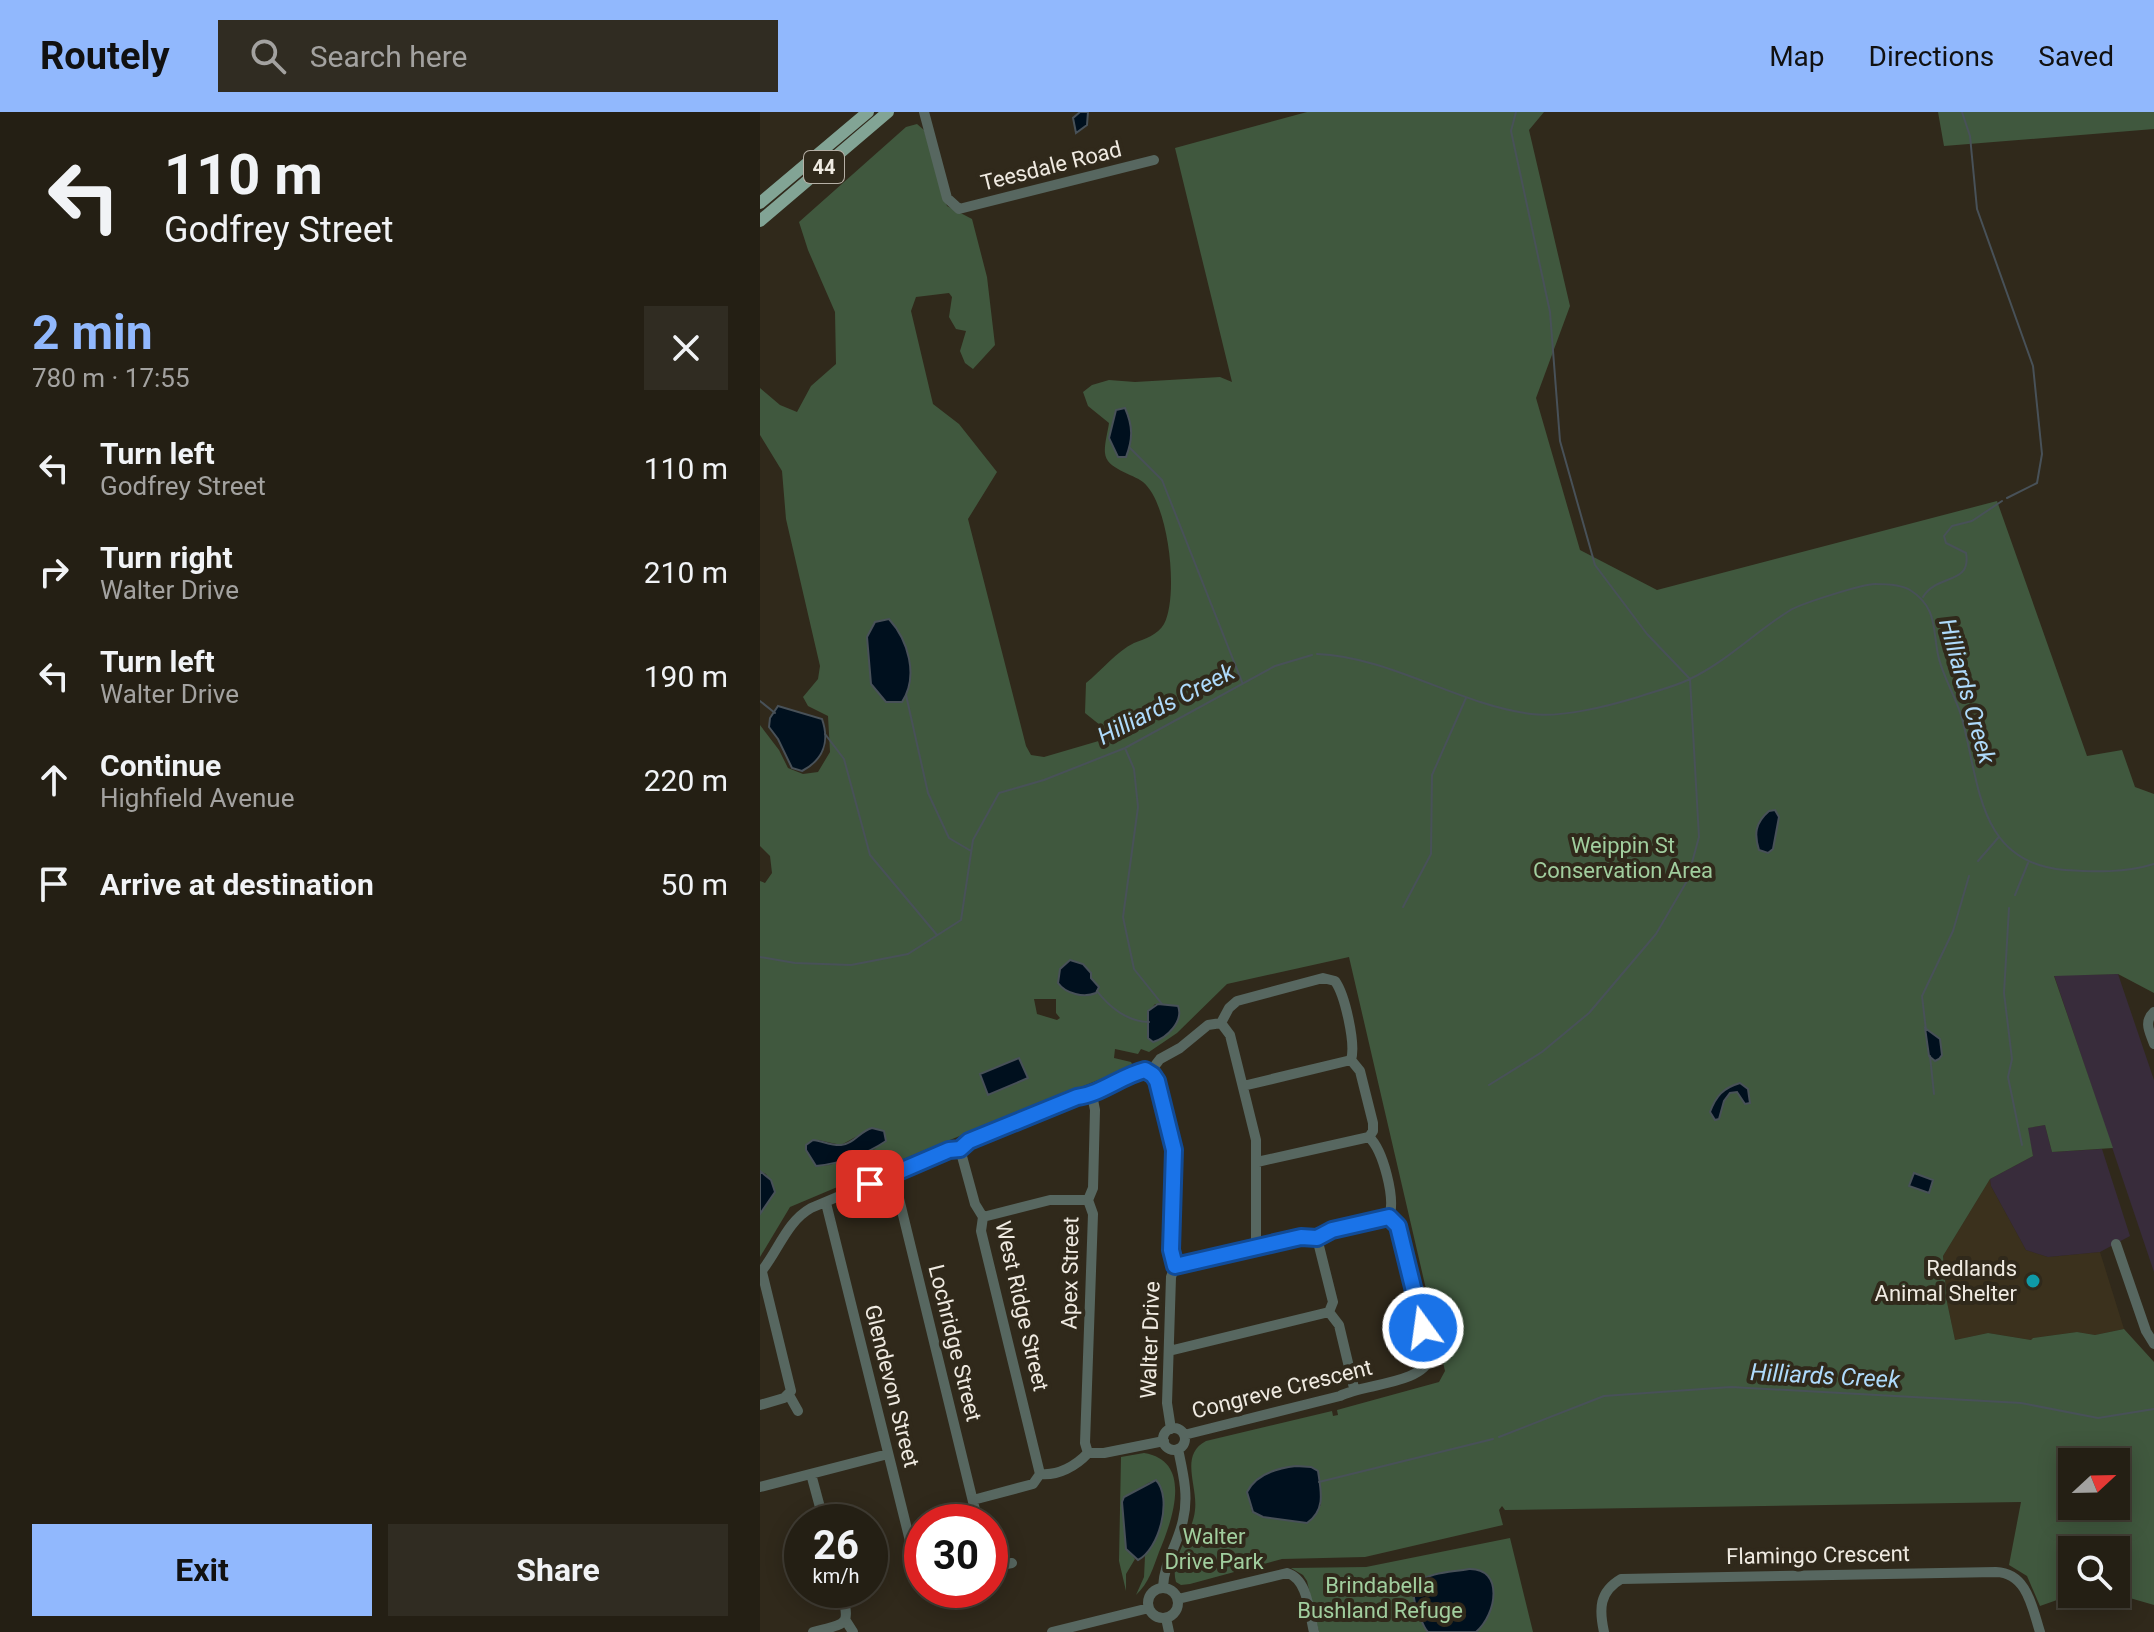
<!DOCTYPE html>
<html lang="en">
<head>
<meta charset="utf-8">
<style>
	:root { --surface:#241f14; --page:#302c22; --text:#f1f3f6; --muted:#a3a2a0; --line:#413d34; --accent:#91b8fd }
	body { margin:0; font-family:Roboto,sans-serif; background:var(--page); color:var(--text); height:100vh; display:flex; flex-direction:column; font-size:30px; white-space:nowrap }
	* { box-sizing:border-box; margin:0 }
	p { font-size:26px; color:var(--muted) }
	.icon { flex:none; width:44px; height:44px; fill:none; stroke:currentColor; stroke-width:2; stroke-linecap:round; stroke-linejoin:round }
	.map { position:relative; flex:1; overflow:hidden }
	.details { display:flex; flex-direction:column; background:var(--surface); width:760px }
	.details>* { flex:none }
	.top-card { background:#241f14; color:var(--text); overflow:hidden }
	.needle { width:52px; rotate:68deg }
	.controls { position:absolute; left:1298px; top:1336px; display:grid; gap:16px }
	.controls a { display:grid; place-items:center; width:72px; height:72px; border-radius:0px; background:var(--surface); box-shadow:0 4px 20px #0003,0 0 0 2px var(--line); font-size:40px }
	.speed { position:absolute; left:24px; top:1392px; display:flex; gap:16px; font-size:40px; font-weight:700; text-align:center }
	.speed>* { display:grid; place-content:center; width:104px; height:104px; border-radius:50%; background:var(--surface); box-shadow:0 4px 20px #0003,0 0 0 2px var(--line); line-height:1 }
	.speed small { font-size:20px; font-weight:400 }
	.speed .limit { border:12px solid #d22; background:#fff; color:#111 }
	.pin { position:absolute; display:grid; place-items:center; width:68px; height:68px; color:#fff; margin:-34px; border-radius:16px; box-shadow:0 4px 12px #0006 }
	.me { position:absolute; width:88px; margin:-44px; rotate:346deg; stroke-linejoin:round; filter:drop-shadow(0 0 6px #0008) }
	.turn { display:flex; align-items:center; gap:28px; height:168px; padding:0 32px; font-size:36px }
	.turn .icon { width:104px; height:104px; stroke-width:2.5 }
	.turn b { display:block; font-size:56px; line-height:68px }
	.round { display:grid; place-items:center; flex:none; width:84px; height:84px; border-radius:0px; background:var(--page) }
	.headline { display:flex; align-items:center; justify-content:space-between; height:136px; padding:0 32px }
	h1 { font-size:48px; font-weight:700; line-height:60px; color:var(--accent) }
	.primary-button { display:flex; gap:16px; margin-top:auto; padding:16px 32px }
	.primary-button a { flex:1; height:92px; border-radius:0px; background:var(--accent); color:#111; font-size:32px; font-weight:700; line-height:92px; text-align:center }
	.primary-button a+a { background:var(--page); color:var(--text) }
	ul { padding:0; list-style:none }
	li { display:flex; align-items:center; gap:24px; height:104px; padding:0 32px }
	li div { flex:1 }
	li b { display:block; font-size:30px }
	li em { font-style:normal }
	header { display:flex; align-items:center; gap:48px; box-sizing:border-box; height:112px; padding:0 40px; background:var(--accent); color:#111 }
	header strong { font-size:38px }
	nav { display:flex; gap:44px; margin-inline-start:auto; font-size:28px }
	.search { width:560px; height:72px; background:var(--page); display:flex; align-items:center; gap:20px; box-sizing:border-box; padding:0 28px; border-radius:0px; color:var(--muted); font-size:30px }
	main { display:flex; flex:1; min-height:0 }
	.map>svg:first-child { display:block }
	.built { fill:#3b311d }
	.industrial { fill:#382c3b }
	.green { fill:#40583e; fill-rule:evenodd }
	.water { fill:#00101e; stroke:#485158; stroke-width:2 }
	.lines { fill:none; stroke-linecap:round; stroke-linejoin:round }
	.stream { stroke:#485158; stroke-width:2 }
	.minor { stroke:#576760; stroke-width:10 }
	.major { stroke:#82a495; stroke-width:12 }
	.route-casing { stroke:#114b97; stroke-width:20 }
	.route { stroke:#1a73e8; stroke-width:14 }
	.culture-dot { fill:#0f9aa8; stroke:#30291b; stroke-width:3 }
	.labels { text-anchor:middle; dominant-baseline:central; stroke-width:8; stroke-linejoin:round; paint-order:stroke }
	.shield { fill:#30291b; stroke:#b6b0a6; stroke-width:2 }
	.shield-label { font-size:20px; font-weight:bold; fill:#efeae1 }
	.street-label { font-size:22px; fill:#efeae1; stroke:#30291b }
	.park-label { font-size:22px; fill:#a1ce9e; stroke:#30291b }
	.poi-label { font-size:22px; fill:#efeae1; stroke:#30291b; text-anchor:end }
	.water-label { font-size:24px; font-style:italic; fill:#aedafb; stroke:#30291b }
</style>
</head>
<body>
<header>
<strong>Routely</strong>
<div class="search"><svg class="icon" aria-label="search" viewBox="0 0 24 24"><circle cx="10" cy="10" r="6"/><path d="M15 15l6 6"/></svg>Search here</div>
<nav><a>Map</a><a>Directions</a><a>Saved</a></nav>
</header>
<main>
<section class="details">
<div class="top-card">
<div class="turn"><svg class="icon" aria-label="left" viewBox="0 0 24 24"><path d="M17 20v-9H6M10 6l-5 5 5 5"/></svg><div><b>110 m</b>Godfrey Street</div></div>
</div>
<div class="headline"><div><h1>2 min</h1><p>780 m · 17:55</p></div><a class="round"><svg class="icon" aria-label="close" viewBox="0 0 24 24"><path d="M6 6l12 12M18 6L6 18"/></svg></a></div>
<ul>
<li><svg class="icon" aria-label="left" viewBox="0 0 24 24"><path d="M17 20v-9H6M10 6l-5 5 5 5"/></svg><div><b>Turn left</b><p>Godfrey Street</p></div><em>110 m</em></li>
<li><svg class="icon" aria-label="right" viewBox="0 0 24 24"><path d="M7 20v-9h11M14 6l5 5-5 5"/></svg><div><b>Turn right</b><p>Walter Drive</p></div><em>210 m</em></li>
<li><svg class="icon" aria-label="left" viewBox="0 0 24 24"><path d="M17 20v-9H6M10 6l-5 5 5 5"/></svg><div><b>Turn left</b><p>Walter Drive</p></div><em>190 m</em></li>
<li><svg class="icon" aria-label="ahead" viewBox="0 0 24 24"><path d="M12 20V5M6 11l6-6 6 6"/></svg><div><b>Continue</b><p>Highfield Avenue</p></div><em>220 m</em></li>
<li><svg class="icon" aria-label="arrive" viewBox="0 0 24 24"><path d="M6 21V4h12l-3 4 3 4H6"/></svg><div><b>Arrive at destination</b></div><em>50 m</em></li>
</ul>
<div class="primary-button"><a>Exit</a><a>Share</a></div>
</section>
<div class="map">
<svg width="1394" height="1520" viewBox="0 0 1394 1520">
	<rect width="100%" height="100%" fill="#30291b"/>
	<!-- built -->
	<path class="built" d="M 1230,1067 L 1231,1074 L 1266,1138 L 1288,1145 L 1340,1140 L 1364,1217 L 1335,1223 L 1317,1220 L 1273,1226 L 1271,1228 L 1228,1221 L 1195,1228 L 1187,1190 L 1183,1144 Z"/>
	<!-- industrial -->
	<path class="industrial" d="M 1358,862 L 1394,968 L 1394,1160 L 1294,863 Z
		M 1285,1013 L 1292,1040 L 1342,1037 L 1370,1124 L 1340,1140 L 1288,1145 L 1266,1138 L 1231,1074 L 1230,1067 L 1273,1044 L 1267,1016 Z"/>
	<!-- green -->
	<path class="green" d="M 547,0 L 784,0 L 769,18 L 810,194 L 776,286 L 820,438 L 897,478 L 1237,389 L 1327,644 L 1362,638 L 1375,675 L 1394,682 L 1394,881 L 1358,862 L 1294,864 L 1353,1036 L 1292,1040 L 1285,1013 L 1268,1016 L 1273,1044 L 1230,1067 L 1183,1144 L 1187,1190 L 1195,1228 L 1228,1221 L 1271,1228 L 1273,1226 L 1317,1220 L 1335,1223 L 1364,1217 L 1394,1250 L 1394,1493 L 1356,1482 L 1356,1438 L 1312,1438 L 1312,1482 L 1314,1482 L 1280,1494 L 1267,1464 L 1249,1453 L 1261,1390 L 745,1398 L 742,1394 L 739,1398 L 743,1413 L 605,1445 L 522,1447 L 430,1472 L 421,1473 L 416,1470 C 409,1446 433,1422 435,1398 C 438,1374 419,1343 446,1329 L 572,1299 L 573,1304 L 578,1303 L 577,1298 L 679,1270 L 685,1259 L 589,845 L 467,872 L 417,921 L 389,940 L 381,937 L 378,942 L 355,937 L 354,946 L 371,950 L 373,954 L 165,1038 L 30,1095 L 0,1145 L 0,1102 L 15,1080 L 6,1062 L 0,1059 L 0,769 L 5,771 L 12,761 L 10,744 L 0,734 L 0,613 L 19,638 L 28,656 L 43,662 L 58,660 L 70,640 L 68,604 L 48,594 L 43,585 L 58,567 L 60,554 L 26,407 L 22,359 L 0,323 L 0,276 L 20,293 L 37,300 L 51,274 L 76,252 L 75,200 L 48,138 L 39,110 L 146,15 L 157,12 L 164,18 L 187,94 L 212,107 L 227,165 L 235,233 L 213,257 L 205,251 L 200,239 L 206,219 L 196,217 L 189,205 L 192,185 L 189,181 L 156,185 L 151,199 L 173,292 L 199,312 L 237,360 L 208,407 L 266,634 L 271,643 L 284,645 L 342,628 L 349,631 L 340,613 L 325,601 L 326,571 C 341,559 357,539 374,531 C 384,527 398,523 404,512 C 419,484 409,391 383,370 C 373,362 346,357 345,341 C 344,333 348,319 349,311 L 328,294 L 323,280 L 332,273 L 349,268 L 375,270 L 460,265 L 472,270 L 415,36 ZM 274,887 L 296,887 L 296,901 L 300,906 L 297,908 L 277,902 ZM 395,892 L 418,895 C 424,908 410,918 401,927 L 388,926 L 388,901 ZM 112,1016 L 124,1019 L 115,1037 L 70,1053 L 56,1054 L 58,1028 L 81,1033 ZM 1312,1350 L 1356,1350 L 1356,1394 L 1312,1394 ZM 536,1354 L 558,1360 L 561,1393 L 547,1411 L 503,1405 L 492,1400 L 487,1380 L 509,1361 Z
		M 1178,0 L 1394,0 L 1394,17 L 1184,34 Z
		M 384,1341 C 434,1349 412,1409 399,1440 C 393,1456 389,1471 376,1483 L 384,1465 L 385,1444 L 399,1418 L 403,1391 L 401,1376 L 390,1370 L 372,1381 L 362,1397 C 365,1413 364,1433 375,1447 L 366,1462 L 366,1479 L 359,1449 L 361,1345 Z
		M 750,1426 L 773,1520 L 716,1520 C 731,1506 735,1484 728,1466 L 716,1457 L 659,1468 L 655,1491 L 668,1520 L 559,1520 L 547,1469 L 543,1463 L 531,1456 L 606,1455 Z"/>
	<!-- water -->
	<path class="water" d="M 320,0 L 328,0 L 327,13 L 316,21 L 313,6 Z
		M 365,296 C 373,314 373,327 366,345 L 358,345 L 349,326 L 356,298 Z
		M 129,507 C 148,528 159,564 142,590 L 126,590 L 111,572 L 107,525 L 115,510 Z
		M 18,594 L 62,607 C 70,630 63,648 42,659 L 32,656 L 18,627 L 9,615 L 10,606 Z
		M 1015,698 L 1019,705 L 1013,737 L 1008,741 L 999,738 C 994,722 995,711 1009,699 Z
		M 310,848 L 323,852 L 331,861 L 331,866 L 339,875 L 336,881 C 324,886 306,882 298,871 L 300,857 Z
		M 398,892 L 418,894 C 424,909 407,926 393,930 L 388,926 L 388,899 Z
		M 1165,916 L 1180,927 L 1182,943 L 1179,947 L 1175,949 L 1169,944 Z
		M 259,946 L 268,966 L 228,983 L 220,962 Z
		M 980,971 L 988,977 L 990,991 L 985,992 L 977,980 L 970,981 L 964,989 L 959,1007 L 955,1008 L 950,1000 C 956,984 963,976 980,971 Z
		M 112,1016 L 124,1019 L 126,1029 C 107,1042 79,1052 56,1054 L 46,1038 L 46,1033 L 53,1028 C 62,1029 73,1034 81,1033 C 94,1032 100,1019 112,1016 Z
		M 0,1059 L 11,1068 L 15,1080 L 0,1102 Z
		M 1154,1061 L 1173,1068 L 1169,1081 L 1149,1074 Z
		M 536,1354 L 551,1355 L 558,1359 C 561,1379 566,1398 547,1411 L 503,1405 L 493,1400 L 487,1380 C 496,1362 518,1356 536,1354 Z
		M 396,1368 C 413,1386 399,1438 378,1448 L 366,1437 L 362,1390 L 364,1385 Z
		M 709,1457 C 744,1456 737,1502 716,1520 L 668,1520 C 662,1514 661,1505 657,1497 C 642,1459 683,1462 709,1457 Z"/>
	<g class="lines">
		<!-- stream -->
		<path class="stream" d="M 1202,0 L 1210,24 L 1217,97 L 1273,254 L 1282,342 L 1277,371 L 1247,386
			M 370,336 L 402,368 L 482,570
			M 1163,485 C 1176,462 1212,473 1206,441 L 1186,431 L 1184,424 L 1192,414 L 1212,409 L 1242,389
			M 557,542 C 631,545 697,592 771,602 C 801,606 849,594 878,585 C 895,579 914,575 930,567 C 966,550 995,520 1029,499 C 1039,492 1103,472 1115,472 C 1125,472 1142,473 1150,478 C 1179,496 1172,520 1179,547 C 1184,566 1195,584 1201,603 C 1220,669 1216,751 1305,758 C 1334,760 1365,761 1394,752
			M 146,583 L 168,681 L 189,726 L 211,739
			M 0,589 L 15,601
			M 65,622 L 84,647 L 110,743 L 177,823
			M 365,636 L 374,657 L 378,695 L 363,805 L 374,857 L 402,892
			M 1218,749 L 1238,726
			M 1255,783 L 1268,751
			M 643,795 L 671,742 L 672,663 L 706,586
			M 1249,796 L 1244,881 L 1252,947 L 1248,965 L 1262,1033
			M 0,845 L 35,851 L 91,853 L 148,842 L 201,808 L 213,728 L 239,681 L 284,668 L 365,636 L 515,554 L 552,543
			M 337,879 C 349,895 368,910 389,910
			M 1166,918 L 1162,884 L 1193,819 L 1209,764
			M 1170,944 L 1174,982
			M 729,973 L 782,940 L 829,901 L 896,822 L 927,769 L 939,725 L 930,567 L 887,522 L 835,453 L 800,329 L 790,200 L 751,19 L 756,0
			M 739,1325 L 844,1284 L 971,1275 L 1261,1291 L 1338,1306 L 1394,1297
			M 559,1370 L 733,1327"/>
		<!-- minor -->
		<path class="minor" d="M 164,0 L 187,86 L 199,97 L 394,48
			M 1394,900 C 1383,910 1390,920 1394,932
			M 461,911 L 470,923 L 496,1028 L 496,1136
			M 390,960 L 400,947 L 420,936 L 448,913 L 461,911 L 469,896 L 477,889 L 563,866 L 575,869 C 585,883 596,932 591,948 L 600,959 L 613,1011 L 613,1019 L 609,1025 C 623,1038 636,1087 629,1105 L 638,1114 L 670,1245 C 664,1272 602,1272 580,1284 L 424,1323
			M 483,974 L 591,948
			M 200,1037 L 215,1092 L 223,1105 L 221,1119 L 280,1362
			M 497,1050 L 609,1025
			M 133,1062 L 218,1410
			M 66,1091 L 156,1453 L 162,1465
			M 223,1105 L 290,1088 L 328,1088
			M 557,1126 L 573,1190 L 569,1200 L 579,1213 L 594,1276
			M 1356,1132 L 1386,1219 L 1394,1232
			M 415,1154 L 541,1125 L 557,1126 L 572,1118 L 629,1105
			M 0,1161 C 18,1140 26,1110 51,1096 L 184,1040 L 200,1037 L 209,1029 L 317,985 C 341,982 361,964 385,958 L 393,963 L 397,969 L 414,1038 L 411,1138 L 415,1154 L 411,1165 L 407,1291 L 411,1317
			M 409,1239 L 569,1200
			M 29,1283 L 38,1299
			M 0,1293 L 24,1286 L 31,1279 L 2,1160
			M403 1327a11 11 0 1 1 22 0a11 11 0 1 1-22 0Z
			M 328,1341 L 325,1331 L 333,1102 L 328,1088 L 333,1076 L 335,998 L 332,983
			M 51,1362 L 64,1410
			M 280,1362 C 298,1364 316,1354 328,1341 L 344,1341 L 404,1329
			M 0,1375 L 128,1342
			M 213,1388 L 273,1372 L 280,1362
			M 230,1455 L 252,1451
			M 403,1475 C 404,1450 418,1432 423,1408 C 429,1384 423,1361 418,1337
			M388 1491a15 15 0 1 1 30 0a15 15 0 1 1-30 0Z
			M 418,1487 L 527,1461 C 548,1467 549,1500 554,1520
			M 406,1506 L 409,1520
			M 86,1509 L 93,1520
			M 53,1520 C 88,1511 91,1514 81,1478
			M 292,1520 L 389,1496
			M 844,1520 C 839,1497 839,1480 861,1467 L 1236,1460 C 1267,1461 1272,1495 1280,1520"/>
		<!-- major -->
		<path class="major" d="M 0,91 L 108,0
			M 0,109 L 128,0"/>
	</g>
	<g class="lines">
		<defs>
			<path id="route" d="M 110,1072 L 189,1038 L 200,1037 L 209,1029 L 317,985 C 341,982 361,964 385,958 L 393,963 L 397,969 L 414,1038 L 411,1138 L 415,1154 L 541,1125 L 557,1126 L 572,1118 L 629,1105 L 638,1114 L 663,1216"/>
		</defs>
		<!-- route casing -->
		<use href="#route" class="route-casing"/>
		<!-- route -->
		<use href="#route" class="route"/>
	</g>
	<!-- markers -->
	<circle class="culture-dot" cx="1273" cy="1169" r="8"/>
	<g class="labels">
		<!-- shield labels -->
		<rect class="shield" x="44" y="39" width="40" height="32" rx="6"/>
		<g class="shield-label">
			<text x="64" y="55">44</text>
		</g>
		<!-- street labels -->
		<g class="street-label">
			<text transform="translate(291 54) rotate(-14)">Teesdale Road</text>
			<text transform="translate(310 1161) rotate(-89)">Apex Street</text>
			<text transform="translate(262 1194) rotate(77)">West Ridge Street</text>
			<text transform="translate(390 1228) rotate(-88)">Walter Drive</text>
			<text transform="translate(195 1231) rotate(76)">Lochridge Street</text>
			<text transform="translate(132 1274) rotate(76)">Glendevon Street</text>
			<text transform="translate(522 1277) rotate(-14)">Congreve Crescent</text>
			<text transform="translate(1058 1443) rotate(-1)">Flamingo Crescent</text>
		</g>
		<!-- park labels -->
		<g class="park-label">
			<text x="863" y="733">Weippin St<tspan x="863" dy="25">Conservation Area</tspan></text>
			<text x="454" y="1424">Walter<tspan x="454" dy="25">Drive Park</tspan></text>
			<text x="620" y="1473">Brindabella<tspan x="620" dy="25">Bushland Refuge</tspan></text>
		</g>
		<!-- poi labels -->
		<g class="poi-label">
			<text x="1257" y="1156">Redlands<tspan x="1257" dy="25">Animal Shelter</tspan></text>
		</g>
		<!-- water labels -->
		<g class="water-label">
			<text transform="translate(1207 579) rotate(74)">Hilliards Creek</text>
			<text transform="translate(406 592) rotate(-27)">Hilliards Creek</text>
			<text transform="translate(1065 1264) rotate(3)">Hilliards Creek</text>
		</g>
	</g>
</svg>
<div class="controls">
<a><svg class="needle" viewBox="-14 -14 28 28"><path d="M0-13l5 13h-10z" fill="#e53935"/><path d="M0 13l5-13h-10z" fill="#a3a2a0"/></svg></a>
<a><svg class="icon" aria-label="search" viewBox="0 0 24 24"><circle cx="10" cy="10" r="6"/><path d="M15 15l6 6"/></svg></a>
</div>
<div class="speed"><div>26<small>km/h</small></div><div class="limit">30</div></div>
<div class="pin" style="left:110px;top:1072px;background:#d93025"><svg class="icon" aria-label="arrive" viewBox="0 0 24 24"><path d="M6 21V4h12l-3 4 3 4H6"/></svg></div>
<svg class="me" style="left:663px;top:1216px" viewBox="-20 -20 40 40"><circle r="17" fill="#1a73e8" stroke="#fff" stroke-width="3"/><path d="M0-11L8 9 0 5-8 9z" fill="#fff"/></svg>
</div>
</main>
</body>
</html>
